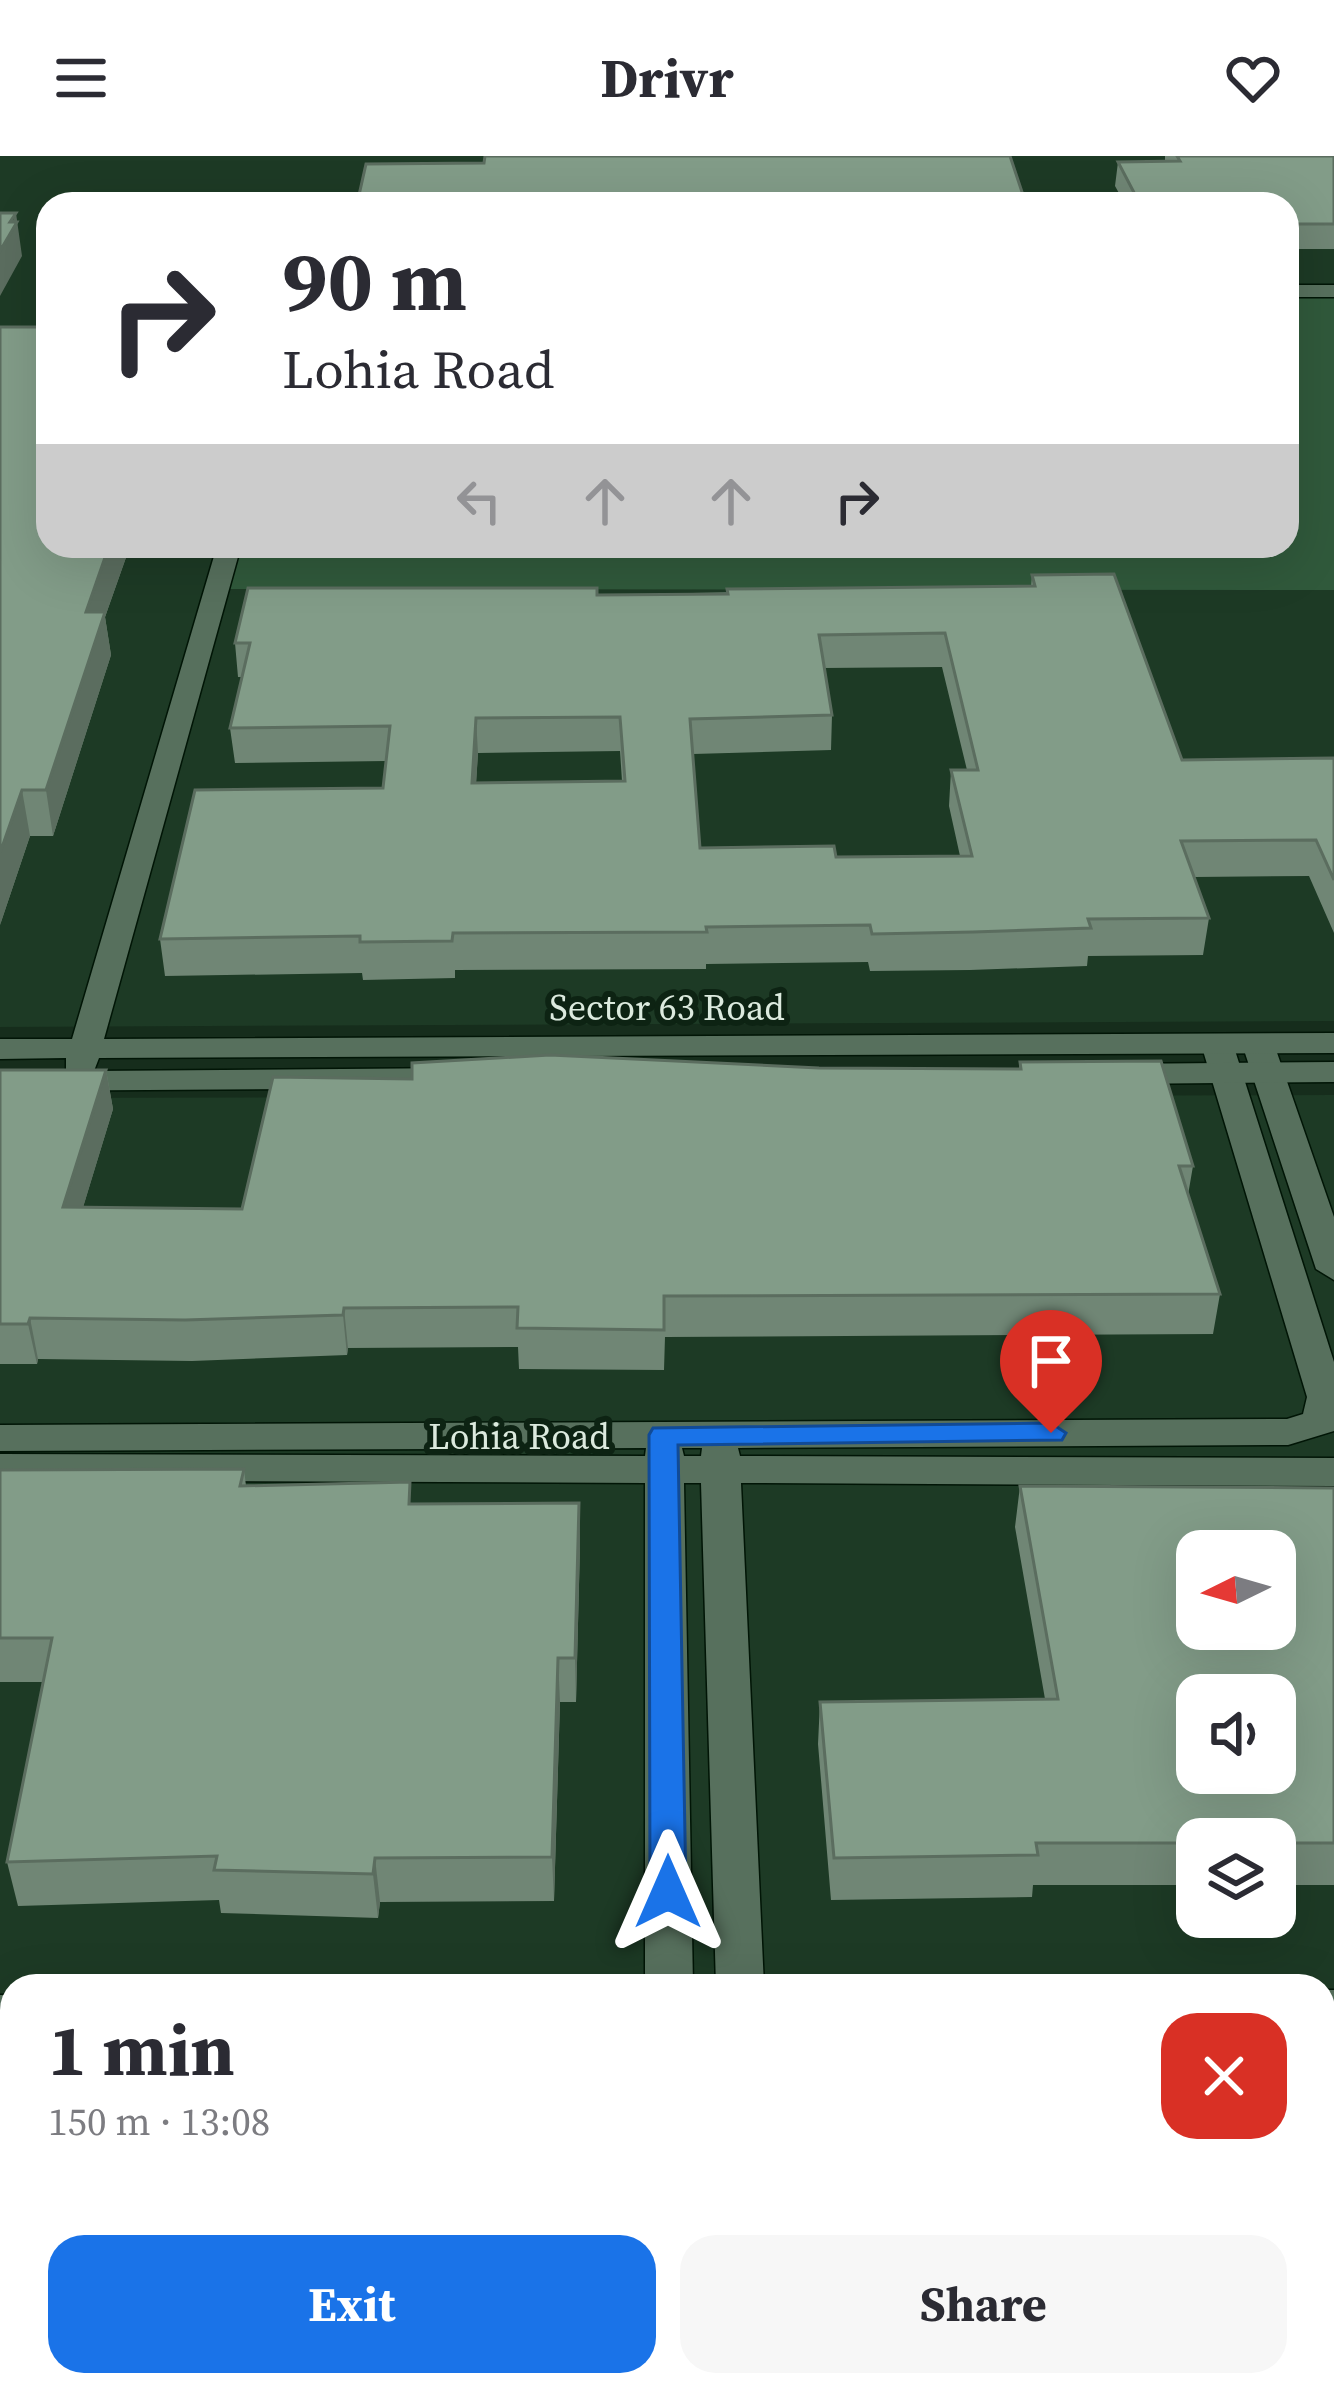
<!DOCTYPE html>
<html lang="en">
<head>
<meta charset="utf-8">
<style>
	:root { --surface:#fff; --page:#f7f7f7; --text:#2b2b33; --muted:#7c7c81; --accent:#1a73e8 }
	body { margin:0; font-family:"Source Serif 4",serif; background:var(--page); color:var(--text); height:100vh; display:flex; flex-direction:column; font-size:45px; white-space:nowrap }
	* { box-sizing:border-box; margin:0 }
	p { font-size:39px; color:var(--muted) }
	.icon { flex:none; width:66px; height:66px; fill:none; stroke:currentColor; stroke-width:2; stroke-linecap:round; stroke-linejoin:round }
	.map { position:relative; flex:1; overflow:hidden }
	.details { position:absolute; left:0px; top:1818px; width:1335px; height:423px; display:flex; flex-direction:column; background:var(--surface); border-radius:36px 36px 0 0; box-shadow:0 12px 48px #0002 }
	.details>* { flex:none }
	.top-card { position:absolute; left:36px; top:36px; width:1263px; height:366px; border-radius:36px; box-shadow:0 12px 48px #0002; background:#fff; color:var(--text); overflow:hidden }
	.needle { width:78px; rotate:265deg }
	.controls { position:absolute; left:1176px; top:1374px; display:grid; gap:24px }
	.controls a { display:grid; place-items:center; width:120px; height:120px; border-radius:24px; background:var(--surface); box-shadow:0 12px 48px #0002; font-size:60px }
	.pin { position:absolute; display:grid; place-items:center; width:102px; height:102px; color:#fff; margin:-123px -51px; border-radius:50% 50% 50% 0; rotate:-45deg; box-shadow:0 0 12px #0007 }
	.pin .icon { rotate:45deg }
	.me { position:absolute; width:132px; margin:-66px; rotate:0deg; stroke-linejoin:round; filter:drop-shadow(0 0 9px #0008) }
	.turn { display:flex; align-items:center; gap:42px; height:252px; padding:0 48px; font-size:54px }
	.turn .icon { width:156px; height:156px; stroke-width:2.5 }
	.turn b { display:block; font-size:84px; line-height:102px }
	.lanes { display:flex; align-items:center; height:114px; padding:0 48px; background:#0003; justify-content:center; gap:60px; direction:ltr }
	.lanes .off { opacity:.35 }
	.round { display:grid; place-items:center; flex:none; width:126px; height:126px; border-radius:36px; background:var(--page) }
	.head { display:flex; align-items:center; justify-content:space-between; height:204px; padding:0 48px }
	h1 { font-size:72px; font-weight:700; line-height:90px }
	.action { display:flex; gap:24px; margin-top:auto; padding:24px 48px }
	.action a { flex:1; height:138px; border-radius:36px; background:var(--accent); color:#fff; font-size:48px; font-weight:700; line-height:138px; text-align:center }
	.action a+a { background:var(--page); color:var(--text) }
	header { display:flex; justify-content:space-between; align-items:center; height:156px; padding:0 48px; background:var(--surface); font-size:54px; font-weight:700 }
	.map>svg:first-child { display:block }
	.built { fill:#1d3a25; fill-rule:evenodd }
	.green { fill:#30593b }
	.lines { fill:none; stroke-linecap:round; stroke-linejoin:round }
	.minor-casing { stroke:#011506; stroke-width:3 }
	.tertiary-casing { stroke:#011506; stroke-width:3 }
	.minor { fill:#57705d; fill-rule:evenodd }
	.tertiary { fill:#57705d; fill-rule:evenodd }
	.wall { fill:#708675; fill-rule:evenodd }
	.shaded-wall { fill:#5b6d5f }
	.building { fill:#829c88; stroke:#5b6d5f; stroke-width:3; fill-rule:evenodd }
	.route { fill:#1a73e8; stroke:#114b97; stroke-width:3 }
	.labels { text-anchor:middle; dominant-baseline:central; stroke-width:12; stroke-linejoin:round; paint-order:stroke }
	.street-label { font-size:36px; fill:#dceade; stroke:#0d2313 }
</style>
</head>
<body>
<header><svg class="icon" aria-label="menu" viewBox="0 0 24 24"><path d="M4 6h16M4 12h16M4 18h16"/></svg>Drivr<svg class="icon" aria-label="heart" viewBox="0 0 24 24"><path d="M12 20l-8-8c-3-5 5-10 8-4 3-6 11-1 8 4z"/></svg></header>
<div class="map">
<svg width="1334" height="2240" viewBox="0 0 1334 2240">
	<rect width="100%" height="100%" fill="#162d1c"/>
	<!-- built -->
	<path class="built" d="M 0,0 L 1334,0 L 1334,865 L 0,871 ZM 48,48 L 1287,48 L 1287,390 L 48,390 Z
		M 1334,939 L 1334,2240 L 0,2240 L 0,942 ZM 1197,1395 L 1275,1395 L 1275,1473 L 1197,1473 ZM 1197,1539 L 1275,1539 L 1275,1617 L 1197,1617 ZM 1197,1683 L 1275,1683 L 1275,1761 L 1197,1761 ZM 12,1830 L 1323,1830 L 1323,2229 L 12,2229 Z"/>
	<!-- green -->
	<path class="green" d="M 1287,134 L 1334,134 L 1334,434 L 217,433 L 229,390 L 1287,390 Z"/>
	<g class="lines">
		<defs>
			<path id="minor" d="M 1217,878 L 1233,888 L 1334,1206 L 1334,1275 L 1288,1289 L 738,1292 L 740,1300 L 1334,1302 L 1334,1330 L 741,1327 L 764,1830 L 716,1830 L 701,1327 L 684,1327 L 693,1830 L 645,1830 L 645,1327 L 0,1324 L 0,1298 L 645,1300 L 646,1292 L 0,1295 L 0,1269 L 1287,1263 L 1303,1258 L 1307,1241 L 1201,888 ZM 682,1292 L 702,1292 L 701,1300 L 684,1300 Z
				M 1258,878 L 1274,888 L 1334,1061 L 1334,1124 L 1316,1113 L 1242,888 Z
				M 1323,1834 L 1334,1834 L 1334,1876 L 1323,1876 Z
				M 0,1839 L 12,1839 L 12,1881 L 0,1881 Z
				M 0,1894 L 12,1894 L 12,1938 L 0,1938 Z
				M 645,2229 L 701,2229 L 701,2240 L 645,2240 Z
				M 727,2229 L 783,2229 L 783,2240 L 727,2240 Z"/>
			<path id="tertiary" d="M 1287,129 L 1334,129 L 1334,141 L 1287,141 Z
				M 217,390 L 241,390 L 104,883 L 1334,877 L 1334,897 L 99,902 L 94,915 L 460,912 L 476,922 L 460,932 L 0,935 L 0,915 L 66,915 L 66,902 L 0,903 L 0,883 L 72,883 Z
				M 1334,906 L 1334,926 L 1116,928 L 1100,918 L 1116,908 Z"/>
		</defs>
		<!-- minor casing -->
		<use href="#minor" class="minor-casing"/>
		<!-- tertiary casing -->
		<use href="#tertiary" class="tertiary-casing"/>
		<!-- minor -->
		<use href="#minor" class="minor"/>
		<!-- tertiary -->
		<use href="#tertiary" class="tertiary"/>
	</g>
	<!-- wall -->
	<path class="wall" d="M 1165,0 L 1334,0 L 1334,93 L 1287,93 L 1287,48 L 1125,48 L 1115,30 L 1118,6 L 1165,5 Z
		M 48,390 L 150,390 L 149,393 L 129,393 L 105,461 L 111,499 L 53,680 L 30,680 L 0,769 Z
		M 1032,419 L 1182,604 L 1334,602 L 1334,777 L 1309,720 L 1194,721 L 1209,762 L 1203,799 L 1088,800 L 1087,810 L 970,814 L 870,815 L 868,806 L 706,808 L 706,813 L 455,814 L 455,822 L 363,824 L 362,817 L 165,820 L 160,783 L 383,632 L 386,605 L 235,607 L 230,572 L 242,521 L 238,521 L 235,487 L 597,439 L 1031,430 ZM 942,511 L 967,614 L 951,614 L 949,650 L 960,700 L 836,701 L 700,692 L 693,598 L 831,594 L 832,559 L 824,512 ZM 620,595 L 622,625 L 476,627 L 478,597 Z
		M 1020,906 L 1193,1010 L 1188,1039 L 1220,1138 L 1213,1178 L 665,1181 L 664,1214 L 519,1213 L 518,1191 L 348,1192 L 347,1199 L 192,1205 L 38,1203 L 37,1208 L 0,1208 L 0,914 L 106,914 L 113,953 L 83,1051 L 242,1053 L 412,923 L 819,912 L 1019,913 Z
		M 244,1313 L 246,1330 L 412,1348 L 579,1347 L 580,1390 L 576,1546 L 560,1546 L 554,1745 L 380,1746 L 378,1762 L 221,1757 L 219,1744 L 18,1750 L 7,1706 L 43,1526 L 0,1526 L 0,1314 Z
		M 1020,1330 L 1334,1332 L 1334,1729 L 1275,1729 L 1275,1683 L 1197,1683 L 1197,1729 L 1033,1729 L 1032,1741 L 831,1744 L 818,1588 L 820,1546 L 1045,1543 L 1015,1371 Z
		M 1334,1902 L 1334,2216 L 1323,2217 L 1323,1903 Z"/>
	<!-- shaded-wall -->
	<path class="shaded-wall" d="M 16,57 L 22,100 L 0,140 L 0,95 Z
		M 109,390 L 128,390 L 129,393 L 105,461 L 111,499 L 53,680 L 46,634 L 86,456 Z
		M 476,562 L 478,597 L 474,662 L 472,627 Z
		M 22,634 L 30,680 L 0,769 L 0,697 Z
		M 106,914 L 113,953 L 71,1091 L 63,1051 Z
		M 344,1152 L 348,1192 L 347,1199 L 343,1159 Z
		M 30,1162 L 38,1203 L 37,1208 L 28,1168 Z
		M 579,1347 L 580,1390 L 576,1546 L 575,1502 Z
		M 558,1502 L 560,1546 L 554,1745 L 552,1701 Z
		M 375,1702 L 380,1746 L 378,1762 L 373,1718 Z
		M 4,2010 L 12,2036 L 12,2074 L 0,2139 L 0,2034 Z
		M 0,2179 L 12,2216 L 8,2240 L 0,2240 Z"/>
	<!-- building -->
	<path class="building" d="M 485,0 L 1010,0 L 1026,48 L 357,48 L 366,8 L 484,7 Z
		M 1177,0 L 1334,0 L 1334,68 L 1287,68 L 1287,48 L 1140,48 L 1118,6 L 1180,5 Z
		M 0,57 L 16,57 L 10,66 L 17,66 L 0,95 Z
		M 0,171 L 48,171 L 48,390 L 109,390 L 86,456 L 105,456 L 46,634 L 22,634 L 0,697 Z
		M 1114,418 L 1182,604 L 1334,602 L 1334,724 L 1316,684 L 1181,685 L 1209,762 L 1088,763 L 1091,772 L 973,776 L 872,778 L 870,769 L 706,771 L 707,776 L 453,777 L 452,785 L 360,786 L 360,780 L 160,783 L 195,634 L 383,632 L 390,570 L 230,572 L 250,487 L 235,487 L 248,432 L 597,432 L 597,439 L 728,438 L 727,433 L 1035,430 L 1032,419 ZM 945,477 L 978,614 L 951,614 L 972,700 L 836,701 L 834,690 L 700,692 L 690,563 L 832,559 L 819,479 ZM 620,561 L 625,625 L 472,627 L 476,562 Z
		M 550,899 L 819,912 L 1021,913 L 1020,906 L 1161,905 L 1193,1010 L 1179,1010 L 1220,1138 L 664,1140 L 664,1174 L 517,1172 L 518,1151 L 344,1152 L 343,1159 L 185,1164 L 30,1162 L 28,1168 L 0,1168 L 0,914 L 106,914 L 63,1051 L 242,1053 L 273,921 L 412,923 L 412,907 Z
		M 244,1313 L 240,1330 L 410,1326 L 409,1348 L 579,1347 L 575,1502 L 558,1502 L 552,1701 L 375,1702 L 373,1718 L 214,1714 L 217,1700 L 7,1706 L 52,1482 L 0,1482 L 0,1314 Z
		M 1020,1330 L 1334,1332 L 1334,1687 L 1275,1687 L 1275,1683 L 1197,1683 L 1197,1687 L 1036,1687 L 1038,1699 L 834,1702 L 820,1546 L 1058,1543 ZM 1197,1395 L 1275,1395 L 1275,1473 L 1197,1473 ZM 1197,1539 L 1275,1539 L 1275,1617 L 1197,1617 Z
		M 1334,1902 L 1334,2167 L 1323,2167 L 1323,1903 Z
		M 4,2010 L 0,2034 L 0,2011 Z"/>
	<!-- route -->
	<path class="route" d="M 1051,1267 L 1066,1277 L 1062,1284 L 678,1289 L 686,1736 L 681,1747 L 668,1751 L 656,1747 L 650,1736 L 649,1279 L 653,1272 Z"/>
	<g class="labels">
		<!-- street labels -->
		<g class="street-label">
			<text x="667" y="851">Sector 63 Road</text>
			<text x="519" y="1280">Lohia Road</text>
		</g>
	</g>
</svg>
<div class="controls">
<a><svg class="needle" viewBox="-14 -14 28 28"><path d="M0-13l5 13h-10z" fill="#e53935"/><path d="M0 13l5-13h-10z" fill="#7c7c81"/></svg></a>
<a><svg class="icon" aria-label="sound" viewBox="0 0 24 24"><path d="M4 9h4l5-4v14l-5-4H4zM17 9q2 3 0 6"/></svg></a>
<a><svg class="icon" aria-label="layers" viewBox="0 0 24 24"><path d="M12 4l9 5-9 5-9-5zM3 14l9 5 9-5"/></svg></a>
</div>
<div class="pin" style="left:1051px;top:1277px;background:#d93025"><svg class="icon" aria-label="arrive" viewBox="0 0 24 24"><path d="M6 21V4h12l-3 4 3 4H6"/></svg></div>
<svg class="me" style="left:668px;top:1736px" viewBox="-20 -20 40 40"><path d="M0-17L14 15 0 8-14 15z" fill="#1a73e8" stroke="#fff" stroke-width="4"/></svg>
<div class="top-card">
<div class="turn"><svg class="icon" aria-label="right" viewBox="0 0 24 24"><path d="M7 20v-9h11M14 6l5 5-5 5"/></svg><div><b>90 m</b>Lohia Road</div></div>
<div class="lanes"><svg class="icon off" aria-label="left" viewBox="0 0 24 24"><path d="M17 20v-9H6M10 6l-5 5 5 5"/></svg><svg class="icon off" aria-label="ahead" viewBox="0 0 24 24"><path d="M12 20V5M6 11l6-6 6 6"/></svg><svg class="icon off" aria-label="ahead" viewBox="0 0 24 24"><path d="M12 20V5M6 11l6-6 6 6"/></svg><svg class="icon" aria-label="right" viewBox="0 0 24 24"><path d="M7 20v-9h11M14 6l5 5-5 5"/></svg></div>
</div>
<section class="details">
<div class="head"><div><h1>1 min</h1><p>150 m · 13:08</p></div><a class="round" style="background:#d93025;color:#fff"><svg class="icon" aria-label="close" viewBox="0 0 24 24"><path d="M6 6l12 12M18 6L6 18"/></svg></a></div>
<div class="action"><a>Exit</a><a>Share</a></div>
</section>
</div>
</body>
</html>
